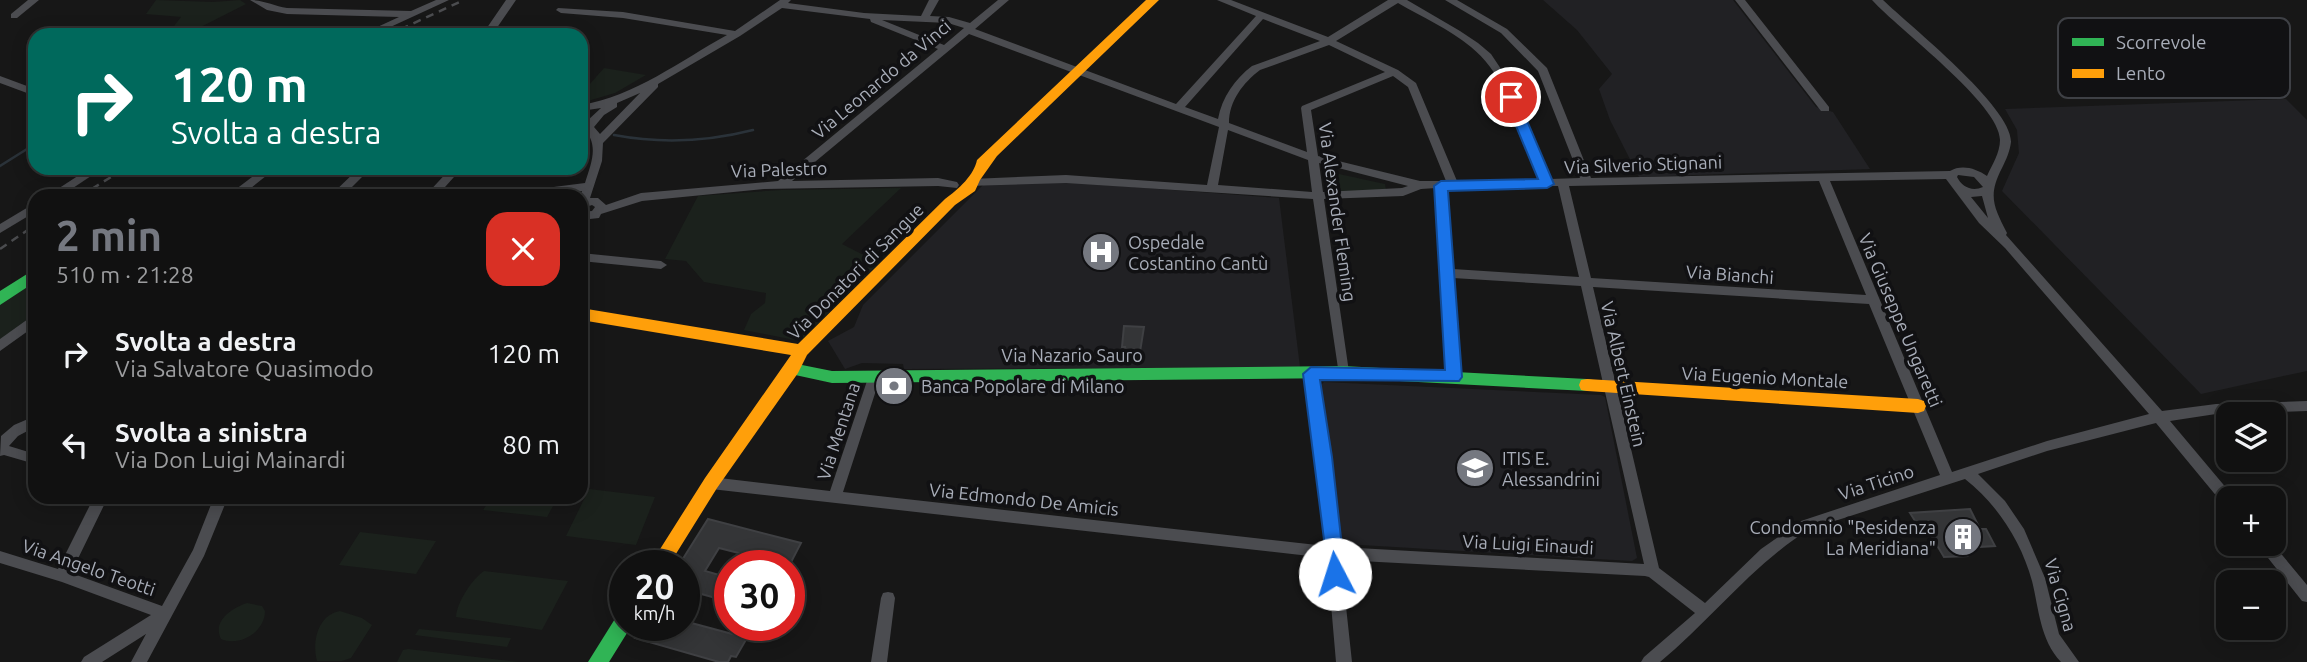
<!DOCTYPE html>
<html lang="it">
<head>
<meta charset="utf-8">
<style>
	:root { --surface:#111; --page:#1a1a1a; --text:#f1f3f6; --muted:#9c9d9f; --line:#303131; --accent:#757880 }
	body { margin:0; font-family:Ubuntu,sans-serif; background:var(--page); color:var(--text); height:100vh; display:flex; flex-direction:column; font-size:26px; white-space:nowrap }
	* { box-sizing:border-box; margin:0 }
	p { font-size:23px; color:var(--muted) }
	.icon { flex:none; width:38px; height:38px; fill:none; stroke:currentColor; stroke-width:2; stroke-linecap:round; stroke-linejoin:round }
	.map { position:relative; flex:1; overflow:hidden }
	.drawer { position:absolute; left:28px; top:189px; width:560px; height:315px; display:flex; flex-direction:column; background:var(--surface); border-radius:21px; box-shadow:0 4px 18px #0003,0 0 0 2px var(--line) }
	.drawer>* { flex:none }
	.hud { position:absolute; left:28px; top:28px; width:560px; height:147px; border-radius:21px; box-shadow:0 4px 18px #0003,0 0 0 2px var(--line); background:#00695c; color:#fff; overflow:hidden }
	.tools { position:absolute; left:2216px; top:402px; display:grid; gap:14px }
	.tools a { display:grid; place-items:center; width:70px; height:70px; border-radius:14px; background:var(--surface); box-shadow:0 4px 18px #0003,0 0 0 2px var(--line); font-size:35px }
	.speed { position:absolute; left:609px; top:550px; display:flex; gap:14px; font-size:35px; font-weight:700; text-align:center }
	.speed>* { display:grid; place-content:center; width:91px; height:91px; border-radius:50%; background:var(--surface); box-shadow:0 4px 18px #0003,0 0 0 2px var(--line); line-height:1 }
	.speed small { font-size:18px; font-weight:400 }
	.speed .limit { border:10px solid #d22; background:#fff; color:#111 }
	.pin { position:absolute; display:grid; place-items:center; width:60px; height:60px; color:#fff; margin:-30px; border:4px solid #fff; border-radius:50%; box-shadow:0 2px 7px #0007 }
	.me { position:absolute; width:77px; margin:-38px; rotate:355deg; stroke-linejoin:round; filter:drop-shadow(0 0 5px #0008) }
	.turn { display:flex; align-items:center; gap:24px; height:147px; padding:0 28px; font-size:32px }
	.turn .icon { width:91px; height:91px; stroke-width:2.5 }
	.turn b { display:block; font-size:49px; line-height:60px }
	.round { display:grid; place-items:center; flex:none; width:74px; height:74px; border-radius:21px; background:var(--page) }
	.head { display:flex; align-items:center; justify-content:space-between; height:119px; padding:0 28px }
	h1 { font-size:42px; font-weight:700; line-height:52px; color:var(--accent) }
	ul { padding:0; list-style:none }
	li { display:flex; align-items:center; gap:21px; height:91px; padding:0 28px }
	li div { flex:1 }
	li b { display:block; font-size:26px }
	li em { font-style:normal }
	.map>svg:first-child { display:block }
	.built { fill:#212124 }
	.green { fill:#1b211c }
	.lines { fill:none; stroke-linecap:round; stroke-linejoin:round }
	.stream { stroke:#2a3239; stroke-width:2.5 }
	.building { fill:#343537; stroke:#3f4043; stroke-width:2 }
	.street { fill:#4b4c50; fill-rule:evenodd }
	.fast { fill:#30b455; fill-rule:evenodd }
	.slow { fill:#ff9f0a; fill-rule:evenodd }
	.rail { stroke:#4b4c4f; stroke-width:2.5; stroke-dasharray:8 6; stroke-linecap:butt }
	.route { fill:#1a73e8; stroke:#114b97; stroke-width:2 }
	.labels { text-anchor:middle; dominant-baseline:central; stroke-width:7; stroke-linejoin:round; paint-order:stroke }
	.street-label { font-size:18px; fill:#a8adb8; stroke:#111113 }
	.poi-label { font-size:18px; fill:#a8adb8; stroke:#111113; text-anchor:start }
	.key { fill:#111113; stroke:#3e4045; stroke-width:2 }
	.key-label { font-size:19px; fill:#a8adb8 }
</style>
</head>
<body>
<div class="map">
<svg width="2307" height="662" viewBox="0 0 2307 662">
	<rect width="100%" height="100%" fill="#171717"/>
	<!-- built -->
	<path class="built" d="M 1543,0 L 1733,0 L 1816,107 L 1833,112 L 1870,169 L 1639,177 L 1610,120 L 1599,89 L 1612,74 L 1577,30 Z
		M 2286,99 L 2307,120 L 2307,371 L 2201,394 L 2002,191 L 2019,153 L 2017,130 L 2005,109 Z
		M 1066,182 L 1279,198 L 1300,367 L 904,369 L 903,364 L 862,363 L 845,369 L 828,341 L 854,327 L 863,305 L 983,185 Z
		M 1324,382 L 1601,395 L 1605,397 L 1637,558 L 1632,561 L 1344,544 L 1340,540 L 1321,385 Z"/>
	<!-- green -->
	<path class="green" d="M 156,0 L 213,2 L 240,0 L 246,4 L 185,35 L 167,35 L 181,17 L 146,14 Z
		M 604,68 L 646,75 L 615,93 L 581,103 L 581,94 Z
		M 1325,171 L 1385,184 L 1386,190 L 1328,192 Z
		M 901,188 L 842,244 L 879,263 L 800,341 L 744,330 L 751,314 L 765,303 L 766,293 L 704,282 L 686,261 L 665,259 L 698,196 L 781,190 Z
		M 35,279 L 35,314 L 0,340 L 0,305 Z
		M 589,489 L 655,497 L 636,545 L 566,536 Z
		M 492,497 L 558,497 L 547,517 L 483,510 Z
		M 360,532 L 436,541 L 416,574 L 339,565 Z
		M 484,571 L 568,581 L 542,630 L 456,617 C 457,602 472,579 484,571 Z
		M 247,603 L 262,606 L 265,611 C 265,632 240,647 221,639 C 212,621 232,608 247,603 Z
		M 340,611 L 362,618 L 372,625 L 351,658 L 342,661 L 317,661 C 312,643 317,615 340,611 Z
		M 419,629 L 511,638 L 507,647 L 415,635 Z
		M 408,649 L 519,662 L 397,662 L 403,650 Z"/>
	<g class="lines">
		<!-- stream -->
		<path class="stream" d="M 614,135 C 662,144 706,142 753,130
			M 0,166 L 35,144"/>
	</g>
	<!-- building -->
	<path class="building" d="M 1124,326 L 1144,327 L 1139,358 L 1124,354 L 1125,347 L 1122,347 Z
		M 1970,509 L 1980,529 L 1986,529 L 1995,546 L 1962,548 L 1967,556 L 1944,557 L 1929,532 L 1922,532 L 1910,513 Z
		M 708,519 L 801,543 L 789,566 L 719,548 L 705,571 L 730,578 L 730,602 L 694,592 L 684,608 L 684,565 L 679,565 Z
		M 684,621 L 747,638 L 736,657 L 731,656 L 728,662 L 719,662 L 635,638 L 643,625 L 684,625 Z"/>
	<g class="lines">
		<!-- street -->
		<path class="street" d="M 28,0 L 39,0 L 17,18 L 11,18 L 11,14 Z
			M 250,0 C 264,0 274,6 287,8 L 411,11 L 436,0 L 449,0 L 373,35 L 360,35 L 399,17 L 287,14 L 267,10 Z
			M 506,0 L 516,0 L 492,35 L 482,35 Z
			M 780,0 L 791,0 L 788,3 L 864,13 L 921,16 L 929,0 L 939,0 L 930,16 L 949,17 L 970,23 L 998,0 L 1009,0 L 975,29 L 1176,104 L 1256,16 L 1217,0 L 1231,0 L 1328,37 L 1388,0 L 1407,0 L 1460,31 L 1478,43 L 1491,54 L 1503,72 L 1523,109 L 1550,179 L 1580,178 L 1538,71 L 1501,33 L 1445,0 L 1457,0 L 1507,29 L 1547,68 L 1591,178 L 1950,171 C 1961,164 1976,168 1987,176 C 1992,165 2000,153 2000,140 C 2000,104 1898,29 1872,0 L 1883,0 C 1910,26 2012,107 2011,142 C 2010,151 2006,160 2002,168 C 1988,195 1993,206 2007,233 L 2006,235 L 2162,411 L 2216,404 L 2307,401 L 2307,411 L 2216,414 L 2170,421 L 2233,496 L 2234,499 L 2228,499 L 2228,506 L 2223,504 L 2156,423 L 2047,451 L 1978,474 L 2005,501 L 2024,529 L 2045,578 L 2059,634 L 2079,662 L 2061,662 C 2040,640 2039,609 2032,581 C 2021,541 1997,504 1965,479 L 1810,529 C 1754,563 1711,620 1660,662 L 1641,662 L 1644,657 L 1695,613 L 1649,577 L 1645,576 L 1341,560 L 1352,662 L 1336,662 L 1327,558 L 711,489 L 706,487 L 704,483 L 706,479 L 711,477 L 830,491 L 869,375 L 871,372 L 879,372 L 881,375 L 843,492 L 1326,546 L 1317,457 L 1305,374 L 1307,371 L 1315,371 L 1317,374 L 1331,457 L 1340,547 L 1644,564 L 1581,286 L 1453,278 L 1460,377 L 1458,380 L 1450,380 L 1448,377 L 1436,188 L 1421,189 L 1403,196 L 1324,199 L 1349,372 L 1347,375 L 1339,375 L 1313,199 L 1066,183 L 967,186 L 966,183 L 971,179 L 1066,175 L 1207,185 L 1219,127 L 969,34 L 792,181 L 938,178 L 957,182 L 959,185 L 957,188 L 938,186 L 764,189 L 642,201 L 601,214 L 599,218 L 581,220 L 581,212 L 592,211 L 595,207 L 592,205 L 581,209 L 580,196 L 582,191 L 542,196 L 508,196 L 514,192 L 585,183 C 592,161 600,143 581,126 L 581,118 L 587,121 L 601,108 L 581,111 L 581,105 C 635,96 680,61 727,35 L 623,18 L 561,13 L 556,10 L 558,8 L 623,12 L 735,31 ZM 1398,3 C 1422,17 1449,29 1471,47 C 1509,78 1522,135 1540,179 L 1457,181 L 1416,83 L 1398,70 L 1336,41 ZM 782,8 L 870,19 L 871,22 L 938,49 L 778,181 L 641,193 L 606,205 L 598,198 L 590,198 L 602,161 L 603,143 L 658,87 L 658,84 L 740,36 ZM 1263,19 L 1320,41 L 1252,66 C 1235,79 1222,97 1218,119 L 1185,107 ZM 882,20 L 948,23 L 964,28 L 944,45 ZM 1329,45 L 1385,72 L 1302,106 L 1301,108 L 1307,152 L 1229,123 C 1229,101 1243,83 1260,70 ZM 1393,76 L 1408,87 L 1446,181 L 1420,181 L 1318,156 L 1311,110 ZM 640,93 L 600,134 L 594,127 L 604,115 L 617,107 L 617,103 ZM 1228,130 L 1308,160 L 1312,192 L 1218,185 ZM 1319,163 L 1408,186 L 1402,188 L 1323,192 ZM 1958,175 L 1974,177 L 1983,187 C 1972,192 1962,187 1957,177 ZM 1946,179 L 1979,223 L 2005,248 L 2149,414 L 2047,441 L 1952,472 L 1830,181 ZM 1819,181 L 1866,295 L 1591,278 L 1569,186 ZM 1543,186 L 1558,186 L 1579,277 L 1453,269 L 1447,188 ZM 1982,196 L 1988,218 L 1971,197 ZM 1593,287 L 1869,304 L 1940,475 L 1801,521 L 1761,549 L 1705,603 L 1659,568 Z
			M 1735,0 L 1745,0 L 1829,107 L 1829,111 L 1821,111 Z
			M 104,28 L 138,32 L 143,35 L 101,33 L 101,29 Z
			M 0,76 L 35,89 L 35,96 L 0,83 Z
			M 90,168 L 103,168 L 61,196 L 47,196 Z
			M 264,168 L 276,168 L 241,196 L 227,196 Z
			M 359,168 L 371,168 L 343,196 L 330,196 Z
			M 451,168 L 462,168 L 437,196 L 425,196 Z
			M 35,203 L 35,212 L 0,233 L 0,224 Z
			M 581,253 L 661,261 L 667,265 L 661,269 L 581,261 Z
			M 35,314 L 35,326 L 0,351 L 0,339 Z
			M 35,416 L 35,427 L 18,436 L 9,446 L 35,454 L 35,464 L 4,455 L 0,456 L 1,436 L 14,425 Z
			M 94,497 L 108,497 L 71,573 L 162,606 L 193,550 L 214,497 L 228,497 L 204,556 L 147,662 L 131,662 L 146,634 L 102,662 L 81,662 L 84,657 L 151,615 L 62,582 L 0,563 L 0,551 L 58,569 Z
			M 2257,544 L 2273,544 L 2307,585 L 2307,602 L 2302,601 Z
			M 888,592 L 893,593 L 895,598 L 887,662 L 871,662 L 881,598 L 883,593 Z"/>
		<!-- fast -->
		<path class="fast" d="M 35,269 L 35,282 L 0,305 L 0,291 Z
			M 792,363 L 832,371 L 1343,366 L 1587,379 L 1593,380 L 1595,385 L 1593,390 L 1587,391 L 1343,378 L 832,383 L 786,373 L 784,369 L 786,365 Z
			M 625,612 L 625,625 L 632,625 L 609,662 L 588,662 L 618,614 Z"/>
		<!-- slow -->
		<path class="slow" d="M 1146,0 L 1159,0 L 997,156 L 980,180 L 975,191 L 955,205 L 807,355 L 798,373 L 717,488 L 669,565 L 650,565 L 705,478 L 791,355 L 581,320 L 581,308 L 798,344 L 945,199 C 959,189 974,175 977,160 Z
			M 1587,379 L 1918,399 L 1924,401 L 1926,406 L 1924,411 L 1918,413 L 1587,391 L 1581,390 L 1579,385 L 1581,380 Z"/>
		<!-- rail -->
		<path class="rail" d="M 388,35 L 464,0
			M 80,196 L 126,168
			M 0,249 L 35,225"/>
	</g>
	<!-- route -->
	<path class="route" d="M 1511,93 L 1517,97 L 1554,184 L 1547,188 L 1448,191 L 1462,377 L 1459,381 L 1320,380 L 1332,457 L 1345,574 L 1342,579 L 1335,582 L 1329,579 L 1303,374 L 1311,367 L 1445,370 L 1434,186 L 1441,181 L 1538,179 L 1504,97 Z"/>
	<!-- icons -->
	<defs>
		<symbol id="hospital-disc" viewBox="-11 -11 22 22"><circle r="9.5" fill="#757880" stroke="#111113"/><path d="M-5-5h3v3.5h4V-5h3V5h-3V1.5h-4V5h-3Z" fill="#fff"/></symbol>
		<symbol id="bank-disc" viewBox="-11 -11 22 22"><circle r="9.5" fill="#757880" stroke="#111113"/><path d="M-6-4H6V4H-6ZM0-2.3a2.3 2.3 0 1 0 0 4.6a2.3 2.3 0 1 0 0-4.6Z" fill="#fff"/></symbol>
		<symbol id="school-disc" viewBox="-11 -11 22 22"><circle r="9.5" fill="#757880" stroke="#111113"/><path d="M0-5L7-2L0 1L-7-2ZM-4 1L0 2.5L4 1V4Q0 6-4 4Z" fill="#fff"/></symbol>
		<symbol id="building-disc" viewBox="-11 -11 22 22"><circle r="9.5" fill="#757880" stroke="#111113"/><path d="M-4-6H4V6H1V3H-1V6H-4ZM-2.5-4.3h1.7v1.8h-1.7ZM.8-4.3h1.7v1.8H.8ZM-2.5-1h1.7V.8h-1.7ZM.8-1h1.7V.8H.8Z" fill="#fff"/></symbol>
	</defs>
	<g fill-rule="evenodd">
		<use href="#hospital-disc" x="1079" y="230" width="44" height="44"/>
		<use href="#bank-disc" x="872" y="364" width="44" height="44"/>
		<use href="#school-disc" x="1453" y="446" width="44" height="44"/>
		<use href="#building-disc" x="1941" y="515" width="44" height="44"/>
	</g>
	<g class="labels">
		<!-- street labels -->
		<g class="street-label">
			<text transform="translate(881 79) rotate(-40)">Via Leonardo da Vinci</text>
			<text transform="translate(1643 164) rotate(-2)">Via Silverio Stignani</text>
			<text transform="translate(779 169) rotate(-2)">Via Palestro</text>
			<text transform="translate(1338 212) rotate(82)">Via Alexander Fleming</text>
			<text transform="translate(855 271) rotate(-45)">Via Donatori di Sangue</text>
			<text transform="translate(1730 274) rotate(4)">Via Bianchi</text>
			<text transform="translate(1901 320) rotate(67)">Via Giuseppe Ungaretti</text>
			<text x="1072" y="355">Via Nazario Sauro</text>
			<text transform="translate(1624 374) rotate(77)">Via Albert Einstein</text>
			<text transform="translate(1765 377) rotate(3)">Via Eugenio Montale</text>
			<text transform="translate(838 431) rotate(-72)">Via Mentana</text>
			<text transform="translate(1876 482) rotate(-18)">Via Ticino</text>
			<text transform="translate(1024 499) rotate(6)">Via Edmondo De Amicis</text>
			<text transform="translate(1528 544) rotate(3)">Via Luigi Einaudi</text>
			<text transform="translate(89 567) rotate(19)">Via Angelo Teotti</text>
			<text transform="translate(2061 595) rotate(74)">Via Cigna</text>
		</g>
		<!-- poi labels -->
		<g class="poi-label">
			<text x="1128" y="242">Ospedale<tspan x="1128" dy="21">Costantino Cantù</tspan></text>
			<text x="921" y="386">Banca Popolare di Milano</text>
			<text x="1502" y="458">ITIS E.<tspan x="1502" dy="21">Alessandrini</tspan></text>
			<text x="1936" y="527" text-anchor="end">Condomnio "Residenza<tspan x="1936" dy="21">La Meridiana"</tspan></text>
		</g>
	</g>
	<!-- legend -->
	<rect x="2058" y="18" width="232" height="80" rx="10" class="key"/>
	<rect x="2072" y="38" width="32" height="8" fill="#30b455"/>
	<rect x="2072" y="69" width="32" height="9" fill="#ff9f0a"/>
	<g class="key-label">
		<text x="2116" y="49">Scorrevole</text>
		<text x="2116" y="80">Lento</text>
	</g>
</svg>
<div class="tools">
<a><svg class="icon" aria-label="layers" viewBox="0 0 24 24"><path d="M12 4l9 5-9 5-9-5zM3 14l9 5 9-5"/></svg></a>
<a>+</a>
<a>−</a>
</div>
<div class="speed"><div>20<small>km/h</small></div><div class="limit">30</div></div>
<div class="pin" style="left:1511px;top:97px;background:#d93025"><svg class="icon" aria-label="arrive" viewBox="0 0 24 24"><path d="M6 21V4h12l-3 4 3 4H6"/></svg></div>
<svg class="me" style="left:1335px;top:574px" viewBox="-20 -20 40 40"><circle r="19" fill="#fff"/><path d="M0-13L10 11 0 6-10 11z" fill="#1a73e8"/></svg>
<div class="hud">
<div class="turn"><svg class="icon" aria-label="right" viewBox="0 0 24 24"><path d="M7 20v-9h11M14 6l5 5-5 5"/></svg><div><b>120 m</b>Svolta a destra</div></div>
</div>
<section class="drawer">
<div class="head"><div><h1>2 min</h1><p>510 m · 21:28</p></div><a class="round" style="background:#d93025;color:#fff"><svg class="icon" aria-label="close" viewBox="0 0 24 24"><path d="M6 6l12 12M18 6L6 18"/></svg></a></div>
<ul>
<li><svg class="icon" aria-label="right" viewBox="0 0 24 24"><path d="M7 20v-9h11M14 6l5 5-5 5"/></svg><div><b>Svolta a destra</b><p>Via Salvatore Quasimodo</p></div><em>120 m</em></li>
<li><svg class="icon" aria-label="left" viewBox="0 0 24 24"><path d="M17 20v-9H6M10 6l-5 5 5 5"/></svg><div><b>Svolta a sinistra</b><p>Via Don Luigi Mainardi</p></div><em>80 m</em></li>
</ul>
</section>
</div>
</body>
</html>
